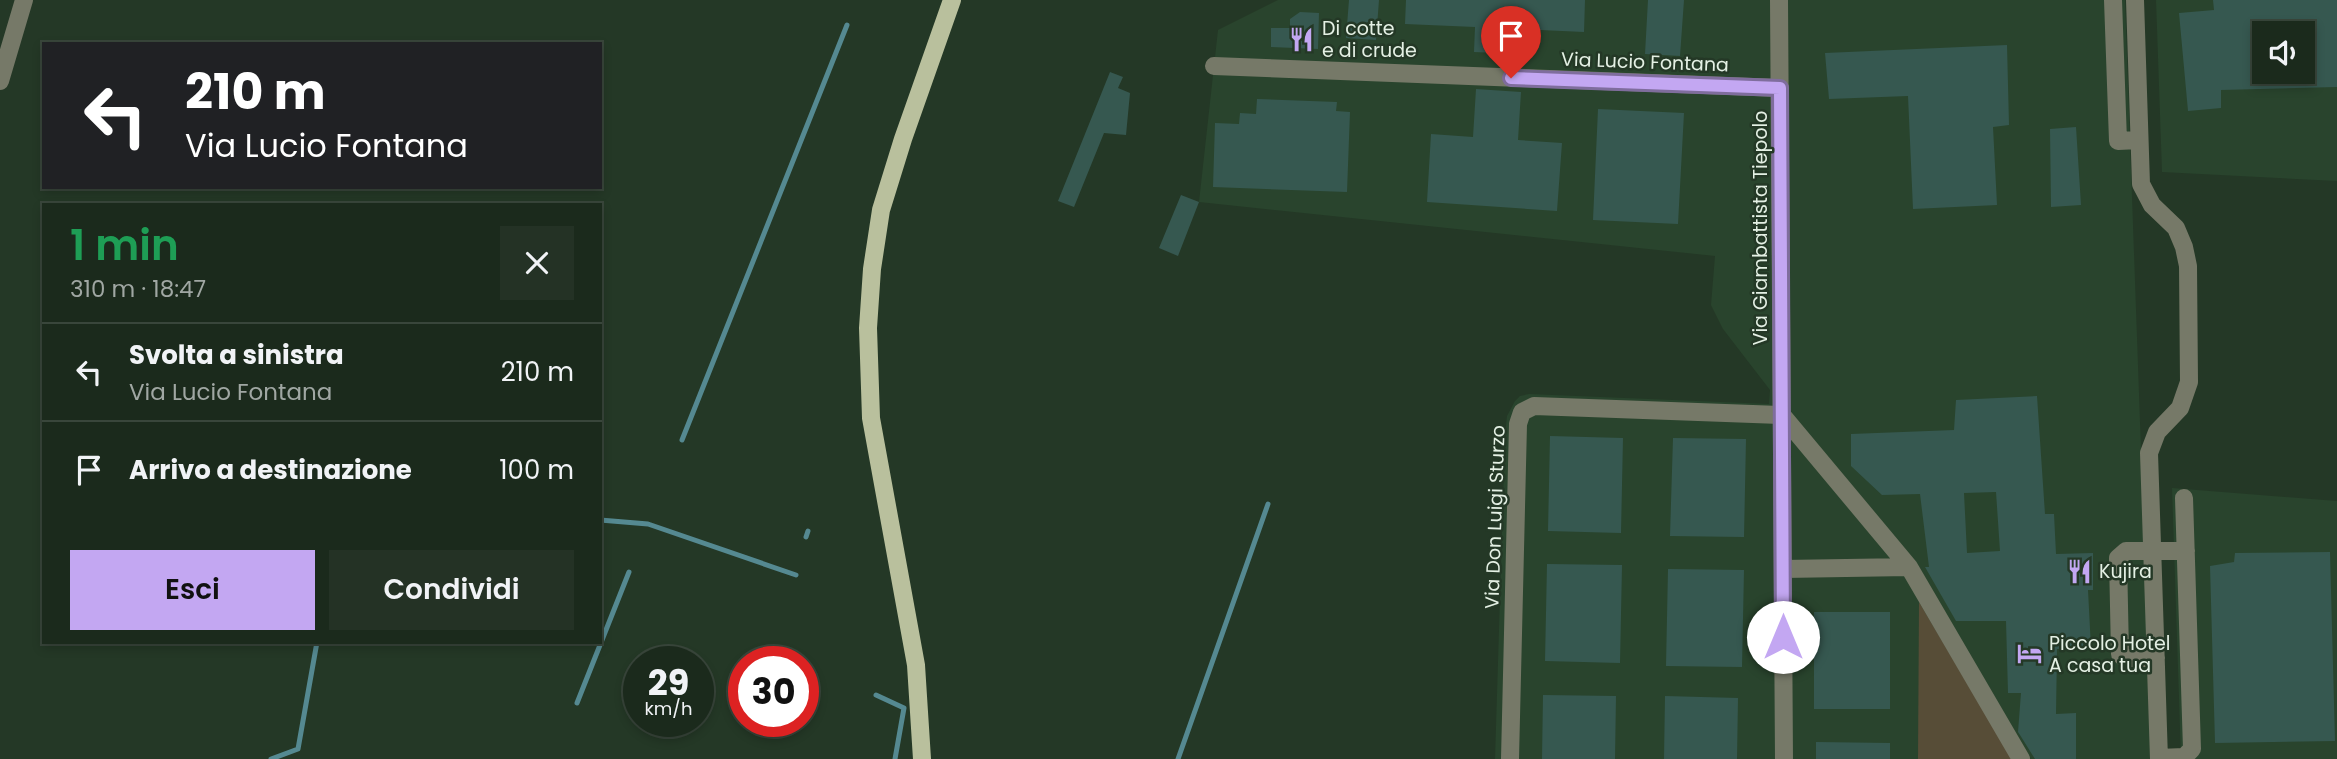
<!DOCTYPE html>
<html lang="it">
<head>
<meta charset="utf-8">
<style>
	:root { --surface:#1b2a1c; --page:#243225; --text:#f1f3f6; --muted:#a0a7a3; --line:#39463b; --accent:#c3a7f2 }
	body { margin:0; font-family:Poppins,sans-serif; background:var(--page); color:var(--text); height:100vh; display:flex; flex-direction:column; font-size:26px; white-space:nowrap }
	* { box-sizing:border-box; margin:0 }
	p { font-size:23px; color:var(--muted) }
	.icon { flex:none; width:38px; height:38px; fill:none; stroke:currentColor; stroke-width:2; stroke-linecap:round; stroke-linejoin:round }
	.map { position:relative; flex:1; overflow:hidden }
	.drawer { position:absolute; left:42px; top:203px; width:560px; height:441px; display:flex; flex-direction:column; background:var(--surface); border-radius:0px; box-shadow:0 4px 10px #0003,0 0 0 2px var(--line) }
	.drawer>* { flex:none }
	.hud { position:absolute; left:42px; top:42px; width:560px; height:147px; border-radius:0px; box-shadow:0 4px 10px #0003,0 0 0 2px var(--line); background:#202124; color:#fff; overflow:hidden }
	.fabs { position:absolute; left:2252px; top:21px; display:grid; gap:14px }
	.fabs a { display:grid; place-items:center; width:63px; height:63px; border-radius:0px; background:var(--surface); box-shadow:0 4px 10px #0003,0 0 0 2px var(--line); font-size:35px }
	.speed { position:absolute; left:623px; top:646px; display:flex; gap:14px; font-size:35px; font-weight:700; text-align:center }
	.speed>* { display:grid; place-content:center; width:91px; height:91px; border-radius:50%; background:var(--surface); box-shadow:0 4px 10px #0003,0 0 0 2px var(--line); line-height:1 }
	.speed small { font-size:18px; font-weight:400 }
	.speed .limit { border:10px solid #d22; background:#fff; color:#111 }
	.pin { position:absolute; display:grid; place-items:center; width:60px; height:60px; color:#fff; margin:-72px -30px; border-radius:50% 50% 50% 0; rotate:-45deg; box-shadow:0 0 7px #0007 }
	.pin .icon { rotate:45deg }
	.me { position:absolute; width:77px; margin:-38px; rotate:0deg; stroke-linejoin:round; filter:drop-shadow(0 0 5px #0008) }
	.turn { display:flex; align-items:center; gap:24px; height:147px; padding:0 28px; font-size:32px }
	.turn .icon { width:91px; height:91px; stroke-width:2.5 }
	.turn b { display:block; font-size:49px; line-height:60px }
	.round { display:grid; place-items:center; flex:none; width:74px; height:74px; border-radius:0px; background:var(--page) }
	.headline { display:flex; align-items:center; justify-content:space-between; height:119px; padding:0 28px }
	h1 { font-size:42px; font-weight:600; line-height:52px; color:#1e9e55 }
	.action { display:flex; gap:14px; margin-top:auto; padding:14px 28px }
	.action a { flex:1; height:80px; border-radius:0px; background:var(--accent); color:#111; font-size:28px; font-weight:600; line-height:80px; text-align:center }
	.action a+a { background:var(--page); color:var(--text) }
	ul { padding:0; list-style:none }
	li { display:flex; align-items:center; gap:21px; height:98px; padding:0 28px; border-top:2px solid var(--line) }
	li div { flex:1 }
	li b { display:block; font-size:26px }
	li em { font-style:normal }
	.map>svg:first-child { display:block }
	.built { fill:#29442d; fill-rule:evenodd }
	.green { fill:#574d37 }
	.lines { fill:none; stroke-linecap:round; stroke-linejoin:round }
	.stream { stroke:#558991; stroke-width:5 }
	.building { fill:#365850; fill-rule:evenodd }
	.minor { stroke:#767968; stroke-width:18 }
	.major { stroke:#b9c09d; stroke-width:18 }
	.route-casing { stroke:#7f6d9d; stroke-width:18 }
	.route { stroke:#c3a7f2; stroke-width:12 }
	.labels { text-anchor:middle; dominant-baseline:central; stroke-width:5; stroke-linejoin:round; paint-order:stroke }
	.poi-label { font-size:19px; fill:#e4f0e4; stroke:#243826; text-anchor:start }
	.street-label { font-size:19px; fill:#e4f0e4; stroke:#243826 }
</style>
</head>
<body>
<div class="map">
<svg width="2337" height="759" viewBox="0 0 2337 759">
	<rect width="100%" height="100%" fill="#243826"/>
	<!-- built -->
	<path class="built" d="M 1278,0 L 2125,0 L 2152,759 L 1495,759 L 1505,435 L 1507,416 L 1515,401 L 1520,396 L 1529,394 L 1769,404 L 1770,390 L 1723,329 L 1711,305 L 1715,256 L 1199,202 L 1218,30 Z
		M 2156,0 L 2337,0 L 2337,181 L 2162,172 ZM 2264,33 L 2303,33 L 2303,72 L 2264,72 Z
		M 2172,488 L 2337,501 L 2337,759 L 2181,759 Z"/>
	<!-- green -->
	<path class="green" d="M 1919,602 L 2012,759 L 1918,759 Z"/>
	<g class="lines">
		<!-- stream -->
		<path class="stream" d="M 682,440 L 847,25
			M 600,520 L 648,524 L 796,575
			M 806,537 L 808,531
			M 876,695 L 904,708 L 895,759
			M 577,703 L 629,572
			M 271,759 L 298,749 L 317,642
			M 1178,759 L 1268,504"/>
	</g>
	<!-- building -->
	<path class="building" d="M 1349,0 L 1379,0 L 1376,40 L 1346,38 Z
		M 1406,0 L 1585,0 L 1584,32 L 1498,28 L 1496,53 L 1474,52 L 1475,27 L 1405,24 Z
		M 1648,0 L 1684,0 L 1680,56 L 1645,54 Z
		M 2213,0 L 2337,0 L 2337,87 L 2221,90 L 2221,108 L 2188,111 L 2179,13 L 2214,10 ZM 2264,33 L 2303,33 L 2303,72 L 2264,72 Z
		M 1300,12 L 1319,13 L 1318,49 L 1271,47 L 1271,28 L 1290,28 L 1290,19 Z
		M 2007,45 L 2009,125 L 1993,127 L 1997,205 L 1913,209 L 1908,96 L 1829,99 L 1825,53 Z
		M 1110,72 L 1123,77 L 1118,88 L 1130,93 L 1126,135 L 1104,133 L 1074,207 L 1058,201 Z
		M 1476,89 L 1521,92 L 1518,140 L 1562,143 L 1557,211 L 1427,202 L 1431,134 L 1473,137 Z
		M 1257,99 L 1337,102 L 1336,111 L 1350,112 L 1347,192 L 1213,187 L 1215,123 L 1239,124 L 1240,113 L 1256,114 Z
		M 1598,109 L 1684,113 L 1678,224 L 1593,220 Z
		M 2076,127 L 2081,205 L 2051,207 L 2050,129 Z
		M 1181,195 L 1199,202 L 1178,256 L 1159,248 Z
		M 2037,396 L 2045,514 L 2054,514 L 2056,554 L 2093,553 L 2093,590 L 2088,590 L 2091,648 L 2057,649 L 2056,714 L 2076,713 L 2076,759 L 2035,759 L 2020,735 L 2018,732 L 2021,693 L 2008,693 L 2006,621 L 1956,621 L 1925,567 L 1929,567 L 1920,494 L 1882,495 L 1851,466 L 1851,434 L 1954,430 L 1956,400 ZM 1996,492 L 2000,551 L 1967,553 L 1964,493 Z
		M 1550,436 L 1623,438 L 1621,533 L 1548,531 Z
		M 1673,438 L 1746,439 L 1744,537 L 1670,536 Z
		M 2330,552 L 2335,741 L 2215,743 L 2210,566 L 2234,562 L 2235,553 Z
		M 1547,564 L 1622,565 L 1620,663 L 1545,661 Z
		M 1668,569 L 1744,570 L 1742,667 L 1666,666 Z
		M 1814,612 L 1890,612 L 1890,709 L 1814,709 Z
		M 1543,695 L 1616,696 L 1615,759 L 1542,759 Z
		M 1665,696 L 1738,698 L 1737,759 L 1664,759 Z
		M 1816,742 L 1890,743 L 1890,759 L 1816,759 Z"/>
	<g class="lines">
		<!-- minor -->
		<path class="minor" d="M 1779,0 L 1784,759
			M 2113,0 L 2118,141 L 2139,140
			M 2135,0 L 2141,184 L 2152,205 L 2176,228 L 2184,247 L 2188,266 L 2189,382 L 2180,408 L 2157,432 L 2149,453 L 2159,759
			M 1214,66 L 1780,88
			M 0,81 L 24,0
			M 1782,415 L 1909,567 L 2021,759
			M 1783,569 L 1909,567
			M 2156,658 L 2124,658 L 2120,654 L 2118,558 L 2126,551 L 2186,551
			M 2159,758 L 2184,757 L 2192,749 L 2184,498
			M 1510,759 L 1518,424 L 1522,412 L 1534,406 L 1782,415"/>
		<!-- major -->
		<path class="major" d="M 922,759 L 916,665 L 871,418 L 868,328 L 872,269 L 881,210 L 903,139 L 952,0"/>
	</g>
	<g class="lines">
		<defs>
			<path id="route" d="M 1511,78 L 1780,88 L 1783,637"/>
		</defs>
		<!-- route casing -->
		<use href="#route" class="route-casing"/>
		<!-- route -->
		<use href="#route" class="route"/>
	</g>
	<!-- icons -->
	<defs>
		<symbol id="restaurant-bare" viewBox="-9 -9 18 18"><path d="M-5-6h1v4h1v-4h1v4h1v-4h1v5L-1.5 .5V6h-2V.5L-5-1ZM5-6V6H3V1.5H1.5Q1.5-4 5-6Z" fill="#c3a7f2" stroke="#243826" stroke-width="2.5" paint-order="stroke"/></symbol>
		<symbol id="hotel-bare" viewBox="-9 -9 18 18"><path d="M-6-4.5h1.5V1H6V5H4.5V3h-9V5H-6ZM-4 0a1.8 1.8 0 1 1 3.6 0ZM.5 0V-2.5h3Q6-2.5 6 0Z" fill="#c3a7f2" stroke="#243826" stroke-width="2.5" paint-order="stroke"/></symbol>
	</defs>
	<g fill-rule="evenodd">
		<use href="#restaurant-bare" x="1284" y="22" width="35" height="35"/>
		<use href="#restaurant-bare" x="2062" y="554" width="35" height="35"/>
		<use href="#hotel-bare" x="2012" y="636" width="35" height="35"/>
	</g>
	<g class="labels">
		<!-- poi labels -->
		<g class="poi-label">
			<text x="1322" y="28">Di cotte<tspan x="1322" dy="22">e di crude</tspan></text>
			<text x="2099" y="571">Kujira</text>
			<text x="2049" y="643">Piccolo Hotel<tspan x="2049" dy="22">A casa tua</tspan></text>
		</g>
		<!-- street labels -->
		<g class="street-label">
			<text transform="translate(1645 62) rotate(2)">Via Lucio Fontana</text>
			<text transform="translate(1760 228) rotate(-90)">Via Giambattista Tiepolo</text>
			<text transform="translate(1495 517) rotate(-88)">Via Don Luigi Sturzo</text>
		</g>
	</g>
</svg>
<div class="fabs">
<a><svg class="icon" aria-label="sound" viewBox="0 0 24 24"><path d="M4 9h4l5-4v14l-5-4H4zM17 9q2 3 0 6"/></svg></a>
</div>
<div class="speed"><div>29<small>km/h</small></div><div class="limit">30</div></div>
<div class="pin" style="left:1511px;top:78px;background:#d93025"><svg class="icon" aria-label="arrive" viewBox="0 0 24 24"><path d="M6 21V4h12l-3 4 3 4H6"/></svg></div>
<svg class="me" style="left:1783px;top:637px" viewBox="-20 -20 40 40"><circle r="19" fill="#fff"/><path d="M0-13L10 11 0 6-10 11z" fill="#c3a7f2"/></svg>
<div class="hud">
<div class="turn"><svg class="icon" aria-label="left" viewBox="0 0 24 24"><path d="M17 20v-9H6M10 6l-5 5 5 5"/></svg><div><b>210 m</b>Via Lucio Fontana</div></div>
</div>
<section class="drawer">
<div class="headline"><div><h1>1 min</h1><p>310 m · 18:47</p></div><a class="round"><svg class="icon" aria-label="close" viewBox="0 0 24 24"><path d="M6 6l12 12M18 6L6 18"/></svg></a></div>
<ul>
<li><svg class="icon" aria-label="left" viewBox="0 0 24 24"><path d="M17 20v-9H6M10 6l-5 5 5 5"/></svg><div><b>Svolta a sinistra</b><p>Via Lucio Fontana</p></div><em>210 m</em></li>
<li><svg class="icon" aria-label="arrive" viewBox="0 0 24 24"><path d="M6 21V4h12l-3 4 3 4H6"/></svg><div><b>Arrivo a destinazione</b></div><em>100 m</em></li>
</ul>
<div class="action"><a>Esci</a><a>Condividi</a></div>
</section>
</div>
</body>
</html>
